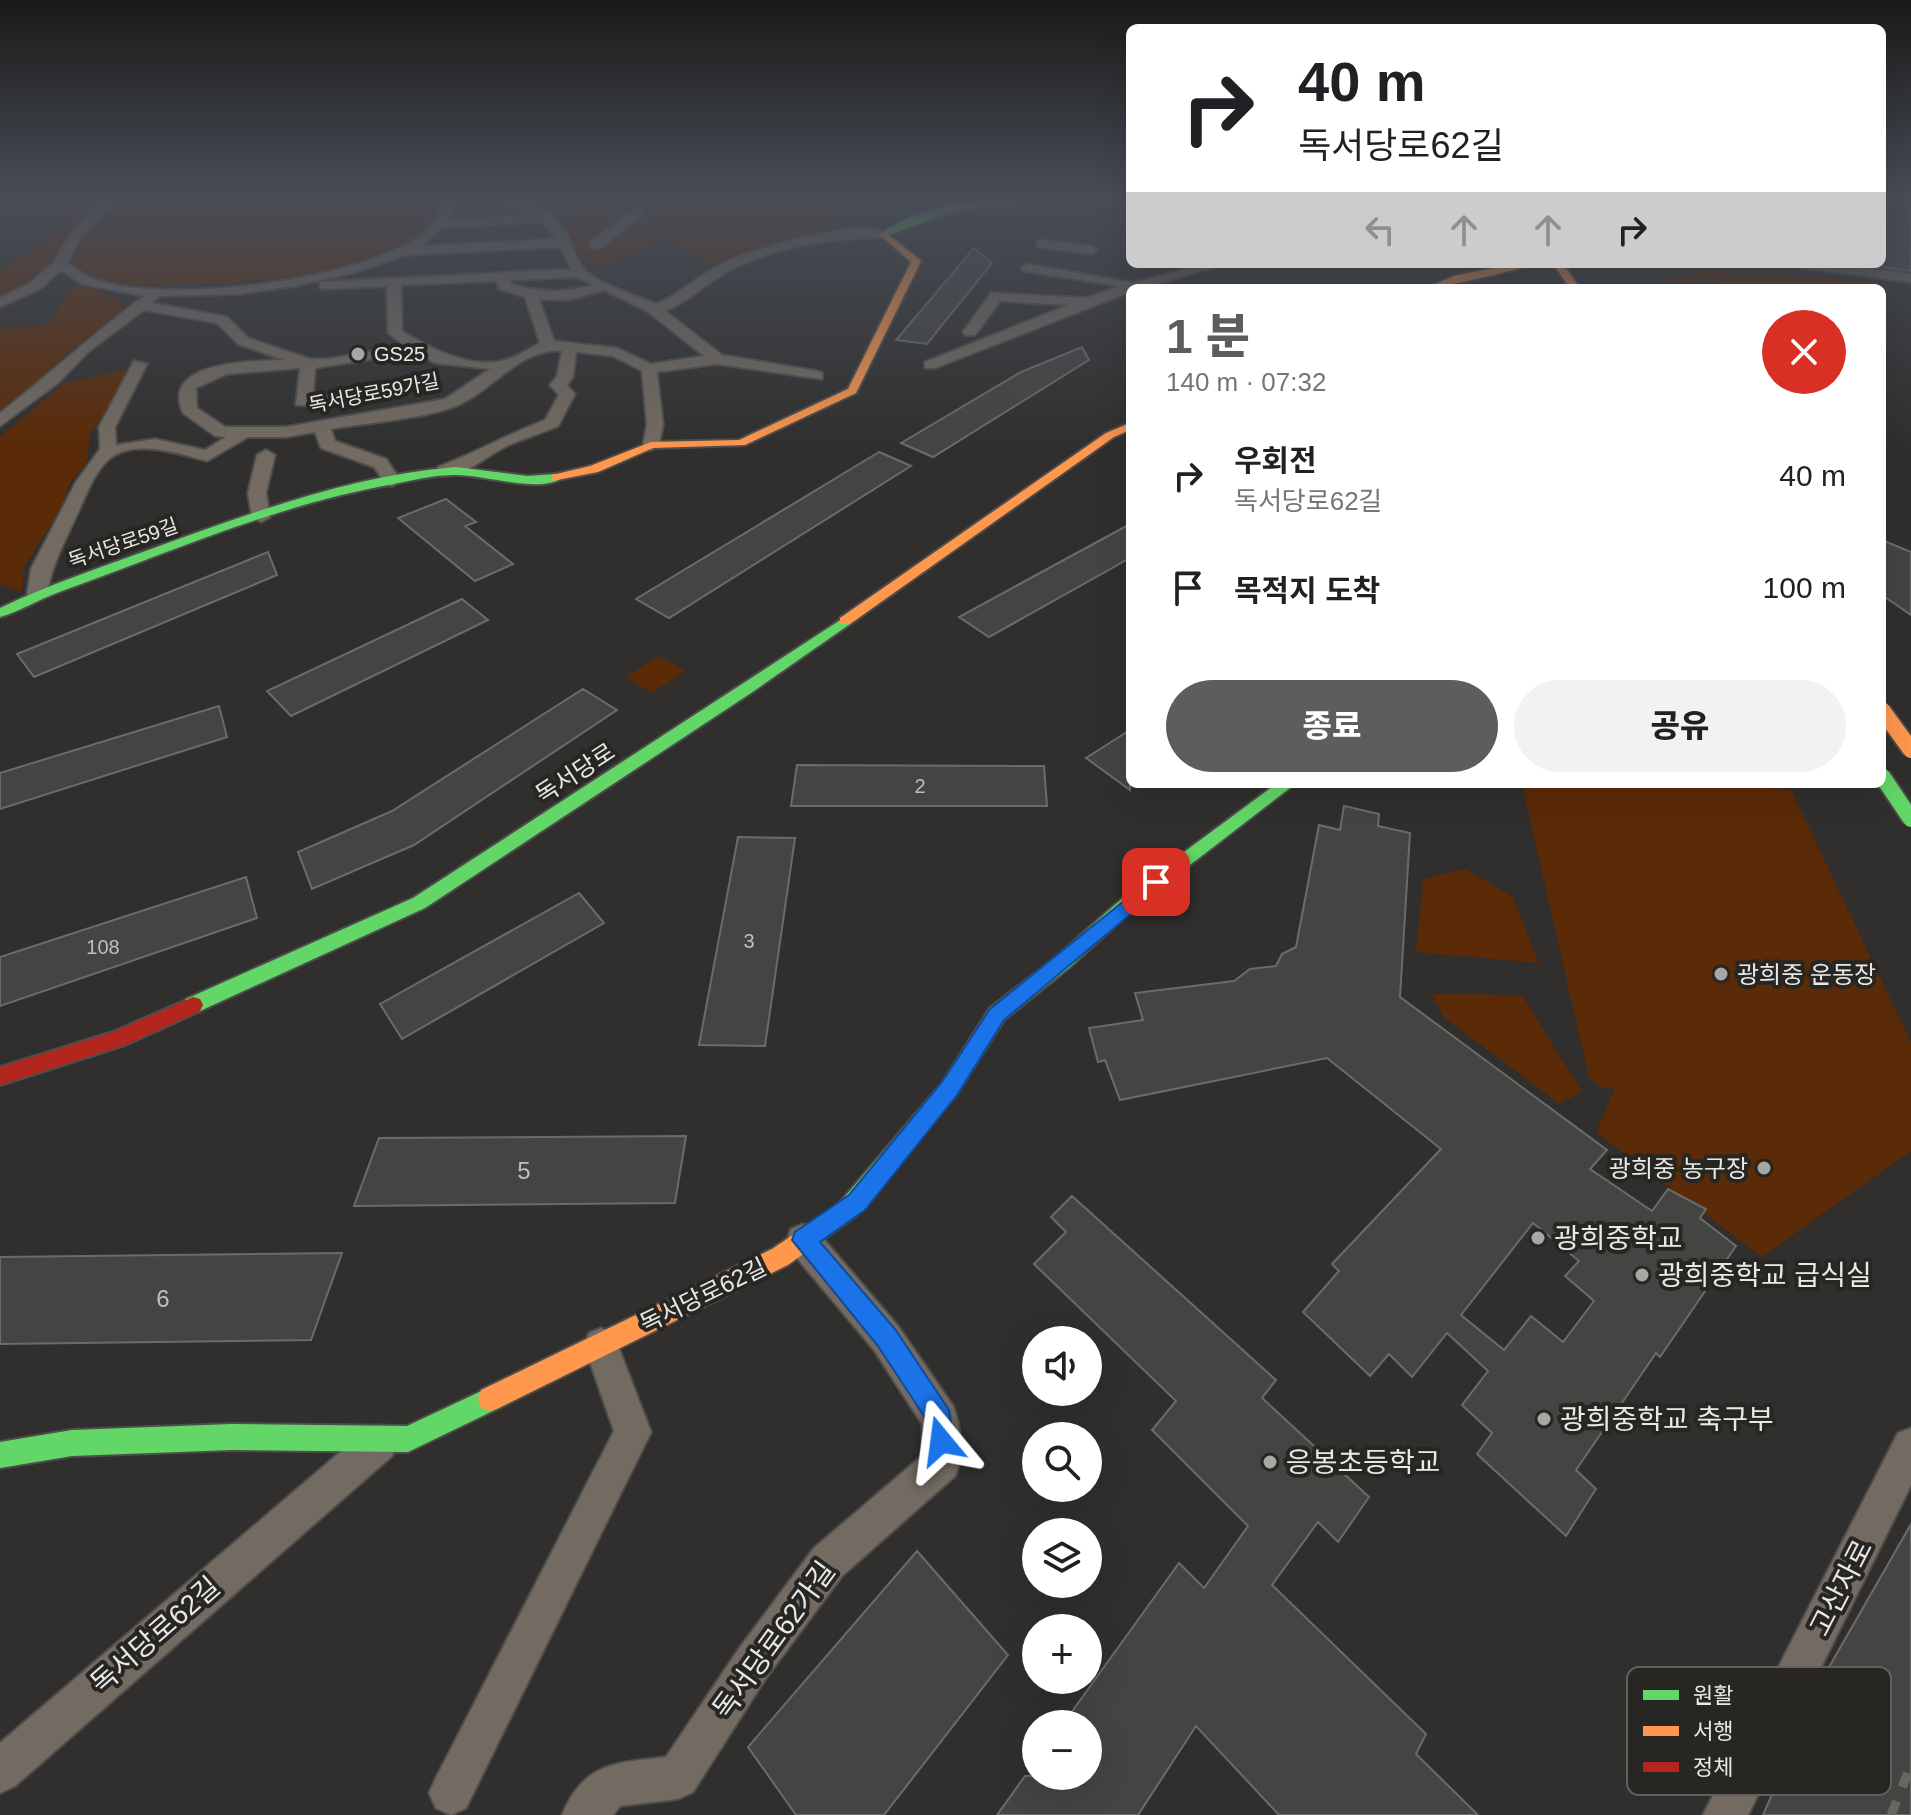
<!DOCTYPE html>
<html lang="ko">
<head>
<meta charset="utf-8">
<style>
	:root { --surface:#fff; --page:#f2f2f2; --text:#202124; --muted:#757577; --accent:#5d5d5e }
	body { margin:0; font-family:Arial,"Noto Sans KR",sans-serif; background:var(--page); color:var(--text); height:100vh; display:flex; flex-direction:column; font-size:30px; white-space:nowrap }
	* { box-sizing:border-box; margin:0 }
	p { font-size:26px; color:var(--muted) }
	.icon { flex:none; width:44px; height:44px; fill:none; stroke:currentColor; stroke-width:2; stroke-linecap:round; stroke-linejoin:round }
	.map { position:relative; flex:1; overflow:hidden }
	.side { position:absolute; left:1126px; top:284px; width:760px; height:504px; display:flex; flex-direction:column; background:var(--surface); border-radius:12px; box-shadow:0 8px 32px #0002 }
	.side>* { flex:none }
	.banner { position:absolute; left:1126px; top:24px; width:760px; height:244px; border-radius:12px; box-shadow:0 8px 32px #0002; background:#fff; color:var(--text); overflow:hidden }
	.fabs { position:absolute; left:1022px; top:1326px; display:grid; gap:16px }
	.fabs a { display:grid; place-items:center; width:80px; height:80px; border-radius:50%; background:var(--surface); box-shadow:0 8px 32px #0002; font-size:40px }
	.pin { position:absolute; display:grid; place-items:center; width:68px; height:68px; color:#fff; margin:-34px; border-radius:16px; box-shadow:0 4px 12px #0006 }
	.me { position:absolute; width:88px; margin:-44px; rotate:344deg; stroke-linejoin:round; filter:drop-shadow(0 0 6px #0008) }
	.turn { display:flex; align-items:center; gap:28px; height:168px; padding:0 40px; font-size:36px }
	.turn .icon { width:104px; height:104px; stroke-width:2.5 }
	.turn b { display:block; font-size:56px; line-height:68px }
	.lanes { display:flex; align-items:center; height:76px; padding:0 40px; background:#0003; justify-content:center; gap:40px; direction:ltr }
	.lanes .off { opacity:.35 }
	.round { display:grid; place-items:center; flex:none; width:84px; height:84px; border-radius:42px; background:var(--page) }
	.head { display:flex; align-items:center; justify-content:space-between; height:136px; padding:0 40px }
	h1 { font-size:48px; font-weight:800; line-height:60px; color:var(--accent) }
	.primary-button { display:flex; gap:16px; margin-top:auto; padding:16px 40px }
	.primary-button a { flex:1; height:92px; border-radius:48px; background:var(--accent); color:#fff; font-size:32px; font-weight:800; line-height:92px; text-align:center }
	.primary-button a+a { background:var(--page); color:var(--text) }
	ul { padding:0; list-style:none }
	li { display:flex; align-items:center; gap:24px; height:112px; padding:0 40px }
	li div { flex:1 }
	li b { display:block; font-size:30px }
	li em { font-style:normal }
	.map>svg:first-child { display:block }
	.green { fill:#5b2a07 }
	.building { fill:#444442; stroke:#6b6c6a; stroke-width:2; fill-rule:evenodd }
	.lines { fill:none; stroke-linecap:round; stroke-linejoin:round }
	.street-casing { stroke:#4d4d4b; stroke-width:4 }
	.fast-casing { stroke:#4d4d4b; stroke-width:4 }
	.slow-casing { stroke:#4d4d4b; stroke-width:4 }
	.jam-casing { stroke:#4d4d4b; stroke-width:4 }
	.street { fill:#736b62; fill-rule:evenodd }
	.fast { fill:#63d668; fill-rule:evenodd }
	.slow { fill:#ff974d; fill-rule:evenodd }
	.jam { fill:#b3261e; fill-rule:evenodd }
	.rail { stroke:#696661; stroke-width:9; stroke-dasharray:15 15; stroke-linecap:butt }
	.fast-bridge-casing { stroke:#4d4d4b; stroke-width:20; stroke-linecap:butt }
	.slow-bridge-casing { stroke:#4d4d4b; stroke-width:20; stroke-linecap:butt }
	.fast-bridge { stroke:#63d668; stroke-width:16 }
	.slow-bridge { stroke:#ff974d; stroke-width:16 }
	.route { fill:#1a73e8; stroke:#114b97; stroke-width:2 }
	.poi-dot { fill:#a8a7a6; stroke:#272623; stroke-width:3 }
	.labels { text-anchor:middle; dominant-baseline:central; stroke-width:8; stroke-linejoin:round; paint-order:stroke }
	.far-poi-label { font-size:20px; fill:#e8e8e6; stroke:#272623; text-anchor:start }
	.far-street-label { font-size:20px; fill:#e8e8e6; stroke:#272623 }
	.number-label { font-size:20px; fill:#bfbfbd }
	.street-label { font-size:24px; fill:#e8e8e6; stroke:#272623 }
	.poi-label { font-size:24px; fill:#e8e8e6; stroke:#272623; text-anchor:start }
	.near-number-label { font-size:24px; fill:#bfbfbd }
	.near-poi-label { font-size:28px; fill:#e8e8e6; stroke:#272623; text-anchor:start }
	.near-street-label { font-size:28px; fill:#e8e8e6; stroke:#272623 }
	.key { fill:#272623; stroke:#61605e; stroke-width:2 }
	.key-label { font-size:22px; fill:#e8e8e6 }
</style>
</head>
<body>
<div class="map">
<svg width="1911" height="1815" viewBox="0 0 1911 1815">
	<rect width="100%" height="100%" fill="#302f2e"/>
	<!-- green -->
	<path class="green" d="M 10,196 L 469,196 L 443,203 C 409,286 218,284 141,285 C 116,285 92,276 68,275 C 54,275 12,292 0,300 L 0,270 L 58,231 L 61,223 Z
		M 506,196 L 843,196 L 848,221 L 717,267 L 665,241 L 592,267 L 575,250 L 565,224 L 539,207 Z
		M 1703,271 L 1875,280 L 1886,291 L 1656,280 Z
		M 88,284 L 123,303 L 121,312 L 69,351 L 38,386 L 0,417 L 0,329 L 51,324 L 69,290 Z
		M 130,368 L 122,391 L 91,432 L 86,463 L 69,484 L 63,506 L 24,566 L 22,592 L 0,584 L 0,437 L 63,384 Z
		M 659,656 L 685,671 L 652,693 L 626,677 Z
		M 1522,784 L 1742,784 L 1791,790 L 1911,1042 L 1911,1151 L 1762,1257 L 1596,1132 L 1615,1089 L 1601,1087 L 1589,1078 Z
		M 1465,869 L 1512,896 L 1539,963 L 1416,952 L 1423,879 Z
		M 1432,994 L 1522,995 L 1582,1092 L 1559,1104 L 1444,1017 Z"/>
	<!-- building -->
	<path class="building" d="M 1900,196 L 1911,196 L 1911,271 L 1882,267 L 1882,202 Z
		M 974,248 L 992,263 L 927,344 L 896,340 Z
		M 1082,347 L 1089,360 L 933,457 L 901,443 L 1021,372 Z
		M 879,452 L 911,466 L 669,618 L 636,599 Z
		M 446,499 L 476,522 L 465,526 L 513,564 L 475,581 L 398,518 Z
		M 1130,524 L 1130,558 L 989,637 L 959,617 Z
		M 1882,540 L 1911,552 L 1911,615 L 1882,595 Z
		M 268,552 L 277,575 L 34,677 L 17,654 Z
		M 462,599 L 488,620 L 291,716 L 267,691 Z
		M 583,689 L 617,710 L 414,845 L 312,889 L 298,852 L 392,811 Z
		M 219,706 L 227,737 L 0,809 L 0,773 Z
		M 1130,730 L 1130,790 L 1086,758 Z
		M 797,765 L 1044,766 L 1047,806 L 791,806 Z
		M 1344,806 L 1379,814 L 1378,826 L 1410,833 L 1400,997 L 1607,1150 L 1590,1169 L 1652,1211 L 1668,1189 L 1706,1209 L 1700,1218 L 1736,1246 L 1660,1357 L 1656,1353 L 1576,1470 L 1596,1489 L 1566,1536 L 1477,1454 L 1492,1433 L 1462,1405 L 1488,1371 L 1447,1333 L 1412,1377 L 1389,1354 L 1370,1376 L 1303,1312 L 1339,1271 L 1332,1264 L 1441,1149 L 1327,1058 L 1120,1100 L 1105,1060 L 1098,1062 L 1089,1028 L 1143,1020 L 1135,993 L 1234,981 L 1250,969 L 1276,966 L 1282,954 L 1296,947 L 1319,825 L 1340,830 ZM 1533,1223 L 1579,1261 L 1565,1276 L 1594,1301 L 1563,1342 L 1531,1316 L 1504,1350 L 1461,1315 Z
		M 738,837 L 795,838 L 765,1046 L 699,1045 Z
		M 246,877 L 257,918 L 0,1006 L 0,957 Z
		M 579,893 L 604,923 L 402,1039 L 380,1004 Z
		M 686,1136 L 675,1203 L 354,1206 L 379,1138 Z
		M 1072,1196 L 1276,1380 L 1262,1398 L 1369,1497 L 1338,1542 L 1318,1522 L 1272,1585 L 1426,1734 L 1416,1754 L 1478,1815 L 1279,1815 L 1196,1726 L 1138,1815 L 997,1815 L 1025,1776 L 1088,1776 L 1088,1724 L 1063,1724 L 1179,1563 L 1204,1588 L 1248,1526 L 1152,1430 L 1176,1401 L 1034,1264 L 1066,1232 L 1051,1217 Z
		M 342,1253 L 311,1340 L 0,1344 L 0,1257 Z
		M 1911,1524 L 1911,1815 L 1763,1815 L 1824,1676 Z
		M 917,1551 L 1008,1655 L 884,1815 L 796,1815 L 748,1747 Z"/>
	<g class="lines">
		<defs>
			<path id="street" d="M 108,196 L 121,196 L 82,235 L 67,263 C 75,268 84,275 93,279 C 166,305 353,281 417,238 C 431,229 438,213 447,199 C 486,191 541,192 565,231 C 572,242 575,259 584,269 C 595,282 639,297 656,304 C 680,295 697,276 720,265 C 749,250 863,215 889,234 L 883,238 C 830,238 775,246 727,272 C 705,284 688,302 665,311 L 722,355 L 817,371 L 822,373 L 822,379 L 717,364 L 657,372 L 663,425 L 659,445 L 651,450 L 643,445 L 647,425 L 642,371 L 613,356 L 576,352 L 573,377 L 567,385 L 575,394 L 558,426 C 542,433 525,438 509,445 C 488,454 463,480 438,475 L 438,467 C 475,453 508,434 545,420 L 559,395 L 550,385 L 557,376 L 562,351 C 520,347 490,394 453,407 C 416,420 370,422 331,429 L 335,441 L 386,459 L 401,481 L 392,486 L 386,485 L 374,467 L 321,448 L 315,432 L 286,437 L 248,437 L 207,461 C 180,454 135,438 109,459 C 93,473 84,501 75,519 C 63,545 51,567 47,595 L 37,601 L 27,595 L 31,569 L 76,482 L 100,449 L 99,427 L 134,361 L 147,364 L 115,427 L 116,445 L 155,439 L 205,450 L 226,437 L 215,436 L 183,413 C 159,361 253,361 284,360 L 238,344 L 217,323 L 144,310 L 88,352 L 58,383 L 0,426 L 0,413 C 49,375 94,333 144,296 L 82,284 L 61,270 L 40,289 L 0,307 L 0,298 L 30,283 L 54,262 L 73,230 ZM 492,198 L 534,215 L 447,220 L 455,205 ZM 543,222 L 556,239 L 421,246 L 441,228 ZM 560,247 L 571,269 L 320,282 L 320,288 L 325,289 L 387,286 L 388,333 L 405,346 L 328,359 L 310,359 L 248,338 L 227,317 L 152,303 L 160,296 L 238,294 L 295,286 L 353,273 L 405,255 ZM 577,277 L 593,285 C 564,293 540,293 511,284 L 511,280 ZM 497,281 L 499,289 L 525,297 L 540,343 C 529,349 517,357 505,360 C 472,370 429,348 402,331 L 401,285 ZM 604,290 L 647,311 L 704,356 L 651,364 L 617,348 L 554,341 L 539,299 L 568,300 ZM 416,352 L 435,363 L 490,369 L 445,399 L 286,427 L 225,427 L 197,408 L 196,388 L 227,374 L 300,368 L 296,405 L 331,406 L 371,392 L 363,387 L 313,397 L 315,368 Z
				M 1069,196 L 1130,196 L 1130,204 L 1075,200 Z
				M 636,209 L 646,212 L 600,248 L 590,248 L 590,242 Z
				M 1042,240 L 1091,246 L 1097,250 L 1091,254 L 1037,247 L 1037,241 Z
				M 1028,264 L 1133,283 L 1204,264 L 1226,264 L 1144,288 L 1130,288 L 1130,292 L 935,368 L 925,368 L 925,362 L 1069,305 L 1000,301 L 975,335 L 965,335 L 963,332 L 991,293 L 1087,298 L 1120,286 L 1023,271 L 1021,268 Z
				M 1795,264 L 1833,264 L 1911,274 L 1911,282 L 1802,268 Z
				M 266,450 L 275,455 L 266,493 L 270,517 L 261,522 L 252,517 L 248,493 L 257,455 Z
				M 803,1224 L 815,1229 L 898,1326 L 953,1406 C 961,1427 964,1455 955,1476 L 842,1576 L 766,1678 L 693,1792 L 678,1799 L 620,1806 L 613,1815 L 562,1815 C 584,1762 616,1763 666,1757 L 738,1650 L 814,1548 L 923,1455 L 922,1424 L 874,1350 L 791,1251 L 787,1240 L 791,1229 Z
				M 601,1328 L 613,1333 L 651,1432 L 466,1808 L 451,1815 L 436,1808 L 429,1793 L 436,1778 L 614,1431 L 584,1345 L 589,1333 Z
				M 379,1425 L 392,1430 L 397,1443 L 392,1456 L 15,1786 L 0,1793 L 0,1743 L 366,1430 Z
				M 1911,1428 L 1911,1485 L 1748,1815 L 1703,1815 L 1898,1433 Z"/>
			<path id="fast" d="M 1022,196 L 1078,196 L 955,211 L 889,235 L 882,233 C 920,206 977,200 1022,196 Z
				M 456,467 L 527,476 L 556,474 L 562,478 C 539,494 483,474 454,475 C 434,475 413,480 394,484 C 279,504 170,552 62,591 C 41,598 21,611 0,617 L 0,608 C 50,584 102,567 154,548 C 251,513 353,475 456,467 Z
				M 845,617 L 850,618 L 850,624 L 751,693 L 425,908 L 200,1011 L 193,1013 L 186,1011 L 183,1005 L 186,999 L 413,898 Z
				M 1276,784 L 1295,784 L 1138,905 L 1070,967 L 1004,1020 L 956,1095 L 857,1215 L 849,1219 L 841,1215 L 838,1208 L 841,1201 L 942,1083 L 990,1008 L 1056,957 L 1126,895 Z
				M 490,1387 L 499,1390 L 502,1399 L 499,1408 L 408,1452 L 232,1450 L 72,1456 L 0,1468 L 0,1442 L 72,1430 L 232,1424 L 407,1426 Z"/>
			<path id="slow" d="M 889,231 L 889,235 L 921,261 L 856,393 L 745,445 L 653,448 L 598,472 L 552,481 L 552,475 L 590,466 L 651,442 L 739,440 L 848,389 L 911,262 L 879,234 Z
				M 1513,264 L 1532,264 C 1521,270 1439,288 1426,288 L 1454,276 Z
				M 1553,264 L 1563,264 L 1580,288 L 1570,288 Z
				M 1130,423 L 1130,430 L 1114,437 L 850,624 L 840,624 L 840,618 L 1106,433 Z
				M 849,1197 L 857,1201 L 860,1208 L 857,1215 L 788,1265 L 499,1408 L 490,1411 L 481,1408 L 478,1399 L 481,1390 L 772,1249 Z"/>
			<path id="jam" d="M 193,997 L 200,999 L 203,1005 L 200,1011 L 125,1045 L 0,1085 L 0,1067 L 113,1032 Z"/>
		</defs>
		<!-- street casing -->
		<use href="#street" class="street-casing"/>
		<!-- fast casing -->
		<use href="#fast" class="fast-casing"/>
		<!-- slow casing -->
		<use href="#slow" class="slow-casing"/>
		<!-- jam casing -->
		<use href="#jam" class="jam-casing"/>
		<!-- street -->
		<use href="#street" class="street"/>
		<!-- fast -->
		<use href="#fast" class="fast"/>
		<!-- slow -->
		<use href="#slow" class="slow"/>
		<!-- jam -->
		<use href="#jam" class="jam"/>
		<!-- rail -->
		<path class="rail" d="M 1891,1815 L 1911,1765"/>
		<defs>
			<path id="fast-bridge" d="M 1882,776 L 1911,819"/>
			<path id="slow-bridge" d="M 1882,710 L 1911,750"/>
		</defs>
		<!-- fast-bridge casing -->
		<use href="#fast-bridge" class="fast-bridge-casing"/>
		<!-- slow-bridge casing -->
		<use href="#slow-bridge" class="slow-bridge-casing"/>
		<!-- fast-bridge -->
		<use href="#fast-bridge" class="fast-bridge"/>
		<!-- slow-bridge -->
		<use href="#slow-bridge" class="slow-bridge"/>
	</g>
	<!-- sky -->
	<linearGradient id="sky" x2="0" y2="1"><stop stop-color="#1a1a19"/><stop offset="0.44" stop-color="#484d57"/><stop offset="1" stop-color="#484d57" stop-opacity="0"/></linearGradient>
	<rect width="1911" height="450" fill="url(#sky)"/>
	<!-- route -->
	<path class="route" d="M 1156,875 L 1165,882 L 1163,887 L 1004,1020 L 957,1095 L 865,1210 L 820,1242 L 895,1329 L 949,1410 L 954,1441 L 950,1450 L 941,1454 L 932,1450 L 928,1422 L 878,1346 L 792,1240 L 795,1232 L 849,1195 L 942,1082 L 990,1009 Z"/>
	<!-- markers -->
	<g class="poi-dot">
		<circle cx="358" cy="354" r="8"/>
		<circle cx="1721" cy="974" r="8"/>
		<circle cx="1764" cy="1168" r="8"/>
		<circle cx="1538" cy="1238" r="8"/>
		<circle cx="1642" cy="1275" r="8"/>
		<circle cx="1544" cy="1419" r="8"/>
		<circle cx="1270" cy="1462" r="8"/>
	</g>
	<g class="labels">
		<!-- far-poi labels -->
		<g class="far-poi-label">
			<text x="374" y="354">GS25</text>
		</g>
		<!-- far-street labels -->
		<g class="far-street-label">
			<text transform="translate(374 393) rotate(-11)">독서당로59가길</text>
			<text transform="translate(123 543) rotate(-19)">독서당로59길</text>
		</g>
		<!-- number labels -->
		<g class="number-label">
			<text x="920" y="786">2</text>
			<text x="749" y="941">3</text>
			<text x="103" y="947">108</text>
		</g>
		<!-- street labels -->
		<g class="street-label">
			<text transform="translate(575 773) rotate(-33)">독서당로</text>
			<text transform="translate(703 1295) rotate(-26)">독서당로62길</text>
		</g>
		<!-- poi labels -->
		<g class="poi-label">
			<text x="1737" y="974">광희중 운동장</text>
			<text x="1748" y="1168" text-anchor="end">광희중 농구장</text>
		</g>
		<!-- near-number labels -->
		<g class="near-number-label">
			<text x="524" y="1170">5</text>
			<text x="163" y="1298">6</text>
		</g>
		<!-- near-poi labels -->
		<g class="near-poi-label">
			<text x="1554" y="1238">광희중학교</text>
			<text x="1658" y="1275">광희중학교 급식실</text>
			<text x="1560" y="1419">광희중학교 축구부</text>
			<text x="1286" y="1462">응봉초등학교</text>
		</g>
		<!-- near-street labels -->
		<g class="near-street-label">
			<text transform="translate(1841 1588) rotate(-63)">고산자로</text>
			<text transform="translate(155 1635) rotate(-41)">독서당로62길</text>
			<text transform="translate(774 1640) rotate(-54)">독서당로62가길</text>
		</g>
	</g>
	<!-- legend -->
	<rect x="1627" y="1667" width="264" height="128" rx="12" class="key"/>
	<rect x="1643" y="1690" width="36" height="10" fill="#63d668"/>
	<rect x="1643" y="1726" width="36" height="10" fill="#ff974d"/>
	<rect x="1643" y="1762" width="36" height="10" fill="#b3261e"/>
	<g class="key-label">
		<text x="1693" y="1703">원활</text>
		<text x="1693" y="1739">서행</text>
		<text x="1693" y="1775">정체</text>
	</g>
</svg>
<div class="fabs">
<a><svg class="icon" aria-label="sound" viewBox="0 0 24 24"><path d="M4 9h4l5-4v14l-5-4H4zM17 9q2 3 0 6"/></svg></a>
<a><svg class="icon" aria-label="search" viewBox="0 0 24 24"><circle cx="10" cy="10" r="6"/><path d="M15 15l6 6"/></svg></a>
<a><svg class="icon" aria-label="layers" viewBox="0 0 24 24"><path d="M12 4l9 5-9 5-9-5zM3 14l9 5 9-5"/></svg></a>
<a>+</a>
<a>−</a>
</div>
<div class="pin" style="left:1156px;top:882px;background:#d93025"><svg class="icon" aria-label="arrive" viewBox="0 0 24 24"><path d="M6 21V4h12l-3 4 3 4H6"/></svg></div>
<svg class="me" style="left:941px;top:1441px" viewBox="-20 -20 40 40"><path d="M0-17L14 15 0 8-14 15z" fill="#1a73e8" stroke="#fff" stroke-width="4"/></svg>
<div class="banner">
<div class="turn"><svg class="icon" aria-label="right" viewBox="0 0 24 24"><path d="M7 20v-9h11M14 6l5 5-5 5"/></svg><div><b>40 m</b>독서당로62길</div></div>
<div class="lanes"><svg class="icon off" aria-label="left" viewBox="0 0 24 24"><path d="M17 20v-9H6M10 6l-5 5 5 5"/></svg><svg class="icon off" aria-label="ahead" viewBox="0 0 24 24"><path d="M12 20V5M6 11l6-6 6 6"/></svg><svg class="icon off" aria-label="ahead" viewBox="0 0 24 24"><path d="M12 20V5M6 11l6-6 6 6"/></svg><svg class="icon" aria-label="right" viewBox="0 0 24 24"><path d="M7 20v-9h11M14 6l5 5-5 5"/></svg></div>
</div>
<section class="side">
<div class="head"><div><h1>1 분</h1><p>140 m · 07:32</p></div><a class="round" style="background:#d93025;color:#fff"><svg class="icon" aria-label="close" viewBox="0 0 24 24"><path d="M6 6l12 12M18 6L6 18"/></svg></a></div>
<ul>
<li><svg class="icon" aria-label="right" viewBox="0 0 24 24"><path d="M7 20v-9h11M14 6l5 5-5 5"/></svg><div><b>우회전</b><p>독서당로62길</p></div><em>40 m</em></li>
<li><svg class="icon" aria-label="arrive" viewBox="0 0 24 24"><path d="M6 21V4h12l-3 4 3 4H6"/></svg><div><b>목적지 도착</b></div><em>100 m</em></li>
</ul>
<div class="primary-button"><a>종료</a><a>공유</a></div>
</section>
</div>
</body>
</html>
